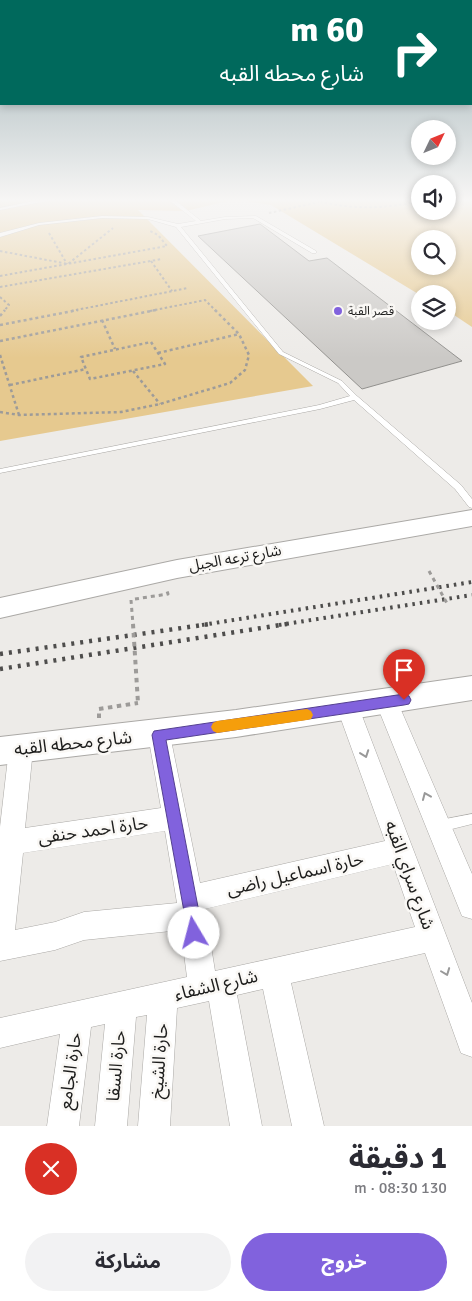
<!DOCTYPE html>
<html lang="ar">
<head>
<meta charset="utf-8">
<style>
	:root { --surface:#fff; --page:#f2f2f3; --text:#2b2b33; --muted:#7c7c81; --accent:#8162dd }
	body { margin:0; font-family:Signika,"Noto Sans Arabic",sans-serif; background:var(--page); color:var(--text); direction:rtl; height:100vh; display:flex; flex-direction:column; font-size:19px; white-space:nowrap }
	* { box-sizing:border-box; margin:0 }
	p { font-size:16px; color:var(--muted) }
	.icon { flex:none; width:28px; height:28px; fill:none; stroke:currentColor; stroke-width:2; stroke-linecap:round; stroke-linejoin:round }
	.map { position:relative; height:1126px; overflow:hidden; direction:ltr }
	.details { display:flex; flex-direction:column; background:var(--surface); flex:1 }
	.details>* { flex:none }
	.banner { position:absolute; left:0px; top:0px; width:472px; height:105px; box-shadow:0 2px 8px #0003; direction:rtl; background:#00695c; color:#fff; overflow:hidden }
	.needle { width:32px; rotate:47deg }
	.buttons { position:absolute; left:411px; top:120px; display:grid; gap:10px }
	.buttons a { display:grid; place-items:center; width:45px; height:45px; border-radius:50%; background:var(--surface); box-shadow:0 2px 8px #0003; font-size:25px }
	.pin { position:absolute; display:grid; place-items:center; width:42px; height:42px; color:#fff; margin:-51px -21px; border-radius:50% 50% 50% 0; rotate:-45deg; box-shadow:0 0 5px #0007 }
	.pin .icon { rotate:45deg }
	.me { position:absolute; width:55px; margin:-28px; rotate:352deg; stroke-linejoin:round; filter:drop-shadow(0 0 4px #0008) }
	.turn { display:flex; align-items:center; gap:18px; height:105px; padding:0 25px; font-size:22px }
	.turn .icon { width:65px; height:65px; stroke-width:2.5 }
	.turn b { display:block; font-size:35px; line-height:42px }
	.round { display:grid; place-items:center; flex:none; width:52px; height:52px; border-radius:26px; background:var(--page) }
	.headline { display:flex; align-items:center; justify-content:space-between; height:85px; padding:0 25px }
	h1 { font-size:30px; font-weight:700; line-height:38px }
	.action { display:flex; gap:10px; margin-top:auto; padding:10px 25px }
	.action a { flex:1; height:58px; border-radius:30px; background:var(--accent); color:#fff; font-size:20px; font-weight:700; line-height:58px; text-align:center }
	.action a+a { background:var(--page); color:var(--text) }
	.map>svg:first-child { display:block }
	.green { fill:#e6c98f; fill-rule:evenodd }
	.building { fill:#cbc9c6; stroke:#92918e }
	.lines { fill:none; stroke-linecap:round; stroke-linejoin:round }
	.lane-casing { stroke:#aba9a6; stroke-width:1 }
	.street-casing { stroke:#aba9a6; stroke-width:1 }
	.secondary-casing { stroke:#aba9a6; stroke-width:2 }
	.path-far3 { stroke:#9d9b99; stroke-width:2; stroke-dasharray:2.5 2.5; stroke-linecap:butt }
	.path-far2 { stroke:#9d9b99; stroke-width:2.5; stroke-dasharray:3 3; stroke-linecap:butt }
	.path-far1 { stroke:#9d9b99; stroke-width:3; stroke-dasharray:4 4; stroke-linecap:butt }
	.path { stroke:#9d9b99; stroke-width:4; stroke-dasharray:4.5 4.5; stroke-linecap:butt }
	.lane { fill:#fff; fill-rule:evenodd }
	.street { fill:#fff; fill-rule:evenodd }
	.secondary { fill:#fff; fill-rule:evenodd }
	.rail-far1 { stroke:#4e4d4c; stroke-width:4; stroke-dasharray:2.5 5; stroke-linecap:butt }
	.rail { stroke:#4e4d4c; stroke-width:4.5; stroke-dasharray:3 6; stroke-linecap:butt }
	.path-bridge-far1 { stroke:#9d9b99; stroke-width:3; stroke-dasharray:4 4; stroke-linecap:butt }
	.path-bridge { stroke:#9d9b99; stroke-width:4; stroke-dasharray:4.5 4.5; stroke-linecap:butt }
	.oneway { stroke:#999 }
	.route { fill:#8162dd; stroke:#544090 }
	.slow { fill:#f59e0b }
	.poi-dot { fill:#8162dd; stroke:#faf8f5; stroke-width:2 }
	.labels { text-anchor:middle; dominant-baseline:central; stroke-width:5; stroke-linejoin:round; paint-order:stroke }
	.far-poi-label { font-size:12px; fill:#1d1d1c; stroke:#faf8f5; text-anchor:start }
	.street-label { font-size:15px; fill:#1d1d1c; stroke:#faf8f5 }
	.near-street-label { font-size:18px; fill:#1d1d1c; stroke:#faf8f5 }
</style>
</head>
<body>
<div class="map">
<svg width="472" height="1126" viewBox="0 0 472 1126">
	<rect width="100%" height="100%" fill="#edebe8"/>
	<!-- green -->
	<path class="green" d="M 0,200 L 232,200 L 186,211 L 138,210 L 313,386 L 0,441 Z
		M 236,200 L 420,200 L 420,211 L 448,211 L 448,200 L 472,200 L 472,327 L 448,311 L 448,294 L 420,295 L 271,205 ZM 420,239 L 448,239 L 448,266 L 420,266 Z"/>
	<!-- building -->
	<path class="building" d="M 260,224 L 309,261 L 327,258 L 462,361 L 362,389 L 198,236 Z"/>
	<g class="lines">
		<defs>
			<path id="lane" d="M 39,200 L 51,200 L 0,210 L 0,208 Z
				M 169,200 L 175,200 L 201,221 L 225,217 L 256,216 L 316,251 L 316,253 L 312,253 L 253,218 L 225,219 L 181,227 L 283,352 L 342,381 L 357,396 L 461,485 L 472,499 L 472,508 L 469,507 L 455,489 L 354,400 L 320,409 L 0,473 L 0,469 L 319,405 L 350,396 L 338,383 L 279,354 L 176,227 L 148,219 L 102,218 L 39,225 L 0,237 L 0,233 L 39,223 L 102,216 L 148,217 L 178,224 L 196,221 Z
				M 472,814 L 472,824 L 440,832 L 436,830 L 434,826 L 436,822 L 440,820 Z"/>
			<path id="street" d="M 387,694 L 395,696 L 398,703 L 472,874 L 472,919 L 462,916 L 376,703 L 379,696 Z
				M 348,699 L 356,701 L 359,708 L 472,1003 L 472,1057 L 461,1053 L 425,953 L 291,983 L 324,1126 L 292,1126 L 263,989 L 237,995 L 262,1126 L 230,1126 L 209,1001 L 177,1008 L 170,1126 L 138,1126 L 147,1015 L 136,1017 L 127,1126 L 95,1126 L 105,1024 L 91,1027 L 79,1126 L 47,1126 L 60,1034 L 0,1048 L 0,1018 L 187,977 L 181,930 L 84,940 L 55,950 L 0,961 L 0,827 L 9,749 L 13,742 L 21,739 L 29,742 L 33,749 L 25,828 L 161,808 L 148,735 L 151,728 L 159,725 L 167,728 L 170,735 L 200,883 L 385,841 L 337,708 L 340,701 ZM 165,831 L 177,903 L 84,912 L 55,922 L 15,930 L 23,853 ZM 393,864 L 415,927 L 215,971 L 205,909 Z"/>
			<path id="secondary" d="M 472,510 L 472,526 L 177,578 L 0,618 L 0,598 L 177,560 Z
				M 472,676 L 472,700 L 236,737 L 0,765 L 0,737 L 236,710 Z"/>
		</defs>
		<!-- lane casing -->
		<use href="#lane" class="lane-casing"/>
		<!-- street casing -->
		<use href="#street" class="street-casing"/>
		<!-- secondary casing -->
		<use href="#secondary" class="secondary-casing"/>
		<!-- path-far3 -->
		<path class="path-far3" d="M 315,200 C 349,210 385,209 420,201
			M 269,213 L 319,202
			M 49,233 L 67,264
			M 0,251 L 68,264 L 113,228
			M 151,261 L 172,291
			M 0,276 L 167,246 L 158,235 L 150,231
			M 0,287 L 162,259
			M 0,297 L 9,305 L 4,311
			M 71,311 L 188,288
			M 150,311 L 205,300 L 216,311"/>
		<!-- path-far2 -->
		<path class="path-far2" d="M 0,316 L 5,310
			M 102,320 L 115,349
			M 0,325 L 78,310
			M 0,341 L 156,310
			M 151,342 L 165,364 L 90,379 L 81,357 Z
			M 158,353 L 239,334
			M 0,355 L 19,415
			M 133,371 L 160,404
			M 10,385 L 86,369
			M 0,412 L 19,415 L 121,412 L 160,404 L 230,383 L 245,370 L 249,355 L 239,334 L 215,310"/>
		<!-- path-far1 -->
		<path class="path-far1" d="M 135,599 L 168,594 L 166,588"/>
		<!-- path -->
		<path class="path" d="M 99,718 L 99,709 L 138,703"/>
		<!-- lane -->
		<use href="#lane" class="lane"/>
		<!-- street -->
		<use href="#street" class="street"/>
		<!-- secondary -->
		<use href="#secondary" class="secondary"/>
		<!-- rail-far1 -->
		<path class="rail-far1" d="M 202,625 L 472,582
			M 279,625 L 472,595"/>
		<!-- rail -->
		<path class="rail" d="M 0,654 L 210,624
			M 0,669 L 287,624"/>
		<!-- path-bridge-far1 -->
		<path class="path-bridge-far1" d="M 429,571 L 448,605
			M 131,600 L 133,625"/>
		<!-- path-bridge -->
		<path class="path-bridge" d="M 133,624 L 138,703"/>
	</g>
	<!-- one-way arrows -->
	<defs><path id="oneway-chevron" d="M-2-3.5L2.5 0L-2 3.5" fill="none" stroke-width="1.6" stroke-linecap="round" stroke-linejoin="round" transform="scale(1.25)"/></defs>
	<g class="oneway">
		<use href="#oneway-chevron" transform="translate(365 754) rotate(70)"/>
		<use href="#oneway-chevron" transform="translate(426 796) rotate(-113)"/>
		<use href="#oneway-chevron" transform="translate(446 972) rotate(69)"/>
	</g>
	<!-- sky -->
	<linearGradient id="sky" x2="0" y2="1"><stop stop-color="#96aaaf"/><stop offset="0.56" stop-color="#f7f6f5"/><stop offset="1" stop-color="#f7f6f5" stop-opacity="0"/></linearGradient>
	<rect width="472" height="358" fill="url(#sky)"/>
	<!-- route -->
	<path class="route" d="M 404,694 L 409,696 L 411,700 L 409,704 L 404,705 L 166,740 L 203,933 L 200,939 L 194,942 L 189,939 L 152,735 L 154,731 Z"/>
	<!-- slow -->
	<path class="slow" d="M 307,709 L 311,711 L 313,715 L 311,719 L 307,720 L 217,733 L 213,731 L 211,727 L 213,723 L 217,721 Z"/>
	<!-- markers -->
	<circle class="poi-dot" cx="338" cy="311" r="5"/>
	<g class="labels">
		<!-- far-poi labels -->
		<g class="far-poi-label">
			<text x="348" y="311">قصر القبة</text>
		</g>
		<!-- street labels -->
		<g class="street-label">
			<text transform="translate(235 558) rotate(-10)">شارع ترعه الجبل</text>
		</g>
		<!-- near-street labels -->
		<g class="near-street-label">
			<text transform="translate(73 743) rotate(-6)">شارع محطه القبه</text>
			<text transform="translate(93 830) rotate(-8)">حارة احمد حنفى</text>
			<text transform="translate(295 874) rotate(-13)">حارة اسماعيل راضى</text>
			<text transform="translate(410 875) rotate(70)">شارع سراي القبه</text>
			<text transform="translate(216 985) rotate(-13)">شارع الشفاء</text>
			<text transform="translate(159 1061) rotate(-86)">حارة الشيخ</text>
			<text transform="translate(116 1066) rotate(-85)">حارة السقا</text>
			<text transform="translate(70 1071) rotate(-82)">حارة الجامع</text>
		</g>
	</g>
</svg>
<div class="buttons">
<a><svg class="needle" viewBox="-14 -14 28 28"><path d="M0-13l5 13h-10z" fill="#e53935"/><path d="M0 13l5-13h-10z" fill="#7c7c81"/></svg></a>
<a><svg class="icon" aria-label="sound" viewBox="0 0 24 24"><path d="M4 9h4l5-4v14l-5-4H4zM17 9q2 3 0 6"/></svg></a>
<a><svg class="icon" aria-label="search" viewBox="0 0 24 24"><circle cx="10" cy="10" r="6"/><path d="M15 15l6 6"/></svg></a>
<a><svg class="icon" aria-label="layers" viewBox="0 0 24 24"><path d="M12 4l9 5-9 5-9-5zM3 14l9 5 9-5"/></svg></a>
</div>
<div class="pin" style="left:404px;top:700px;background:#d93025"><svg class="icon" aria-label="arrive" viewBox="0 0 24 24"><path d="M6 21V4h12l-3 4 3 4H6"/></svg></div>
<svg class="me" style="left:194px;top:933px" viewBox="-20 -20 40 40"><circle r="19" fill="#fff"/><path d="M0-13L10 11 0 6-10 11z" fill="#8162dd"/></svg>
<div class="banner">
<div class="turn"><svg class="icon" aria-label="right" viewBox="0 0 24 24"><path d="M7 20v-9h11M14 6l5 5-5 5"/></svg><div><b>60 m</b>شارع محطه القبه</div></div>
</div>
</div>
<section class="details">
<div class="headline"><div><h1>1 دقيقة</h1><p>130 m · 08:30</p></div><a class="round" style="background:#d93025;color:#fff"><svg class="icon" aria-label="close" viewBox="0 0 24 24"><path d="M6 6l12 12M18 6L6 18"/></svg></a></div>
<div class="action"><a>خروج</a><a>مشاركة</a></div>
</section>
</body>
</html>
